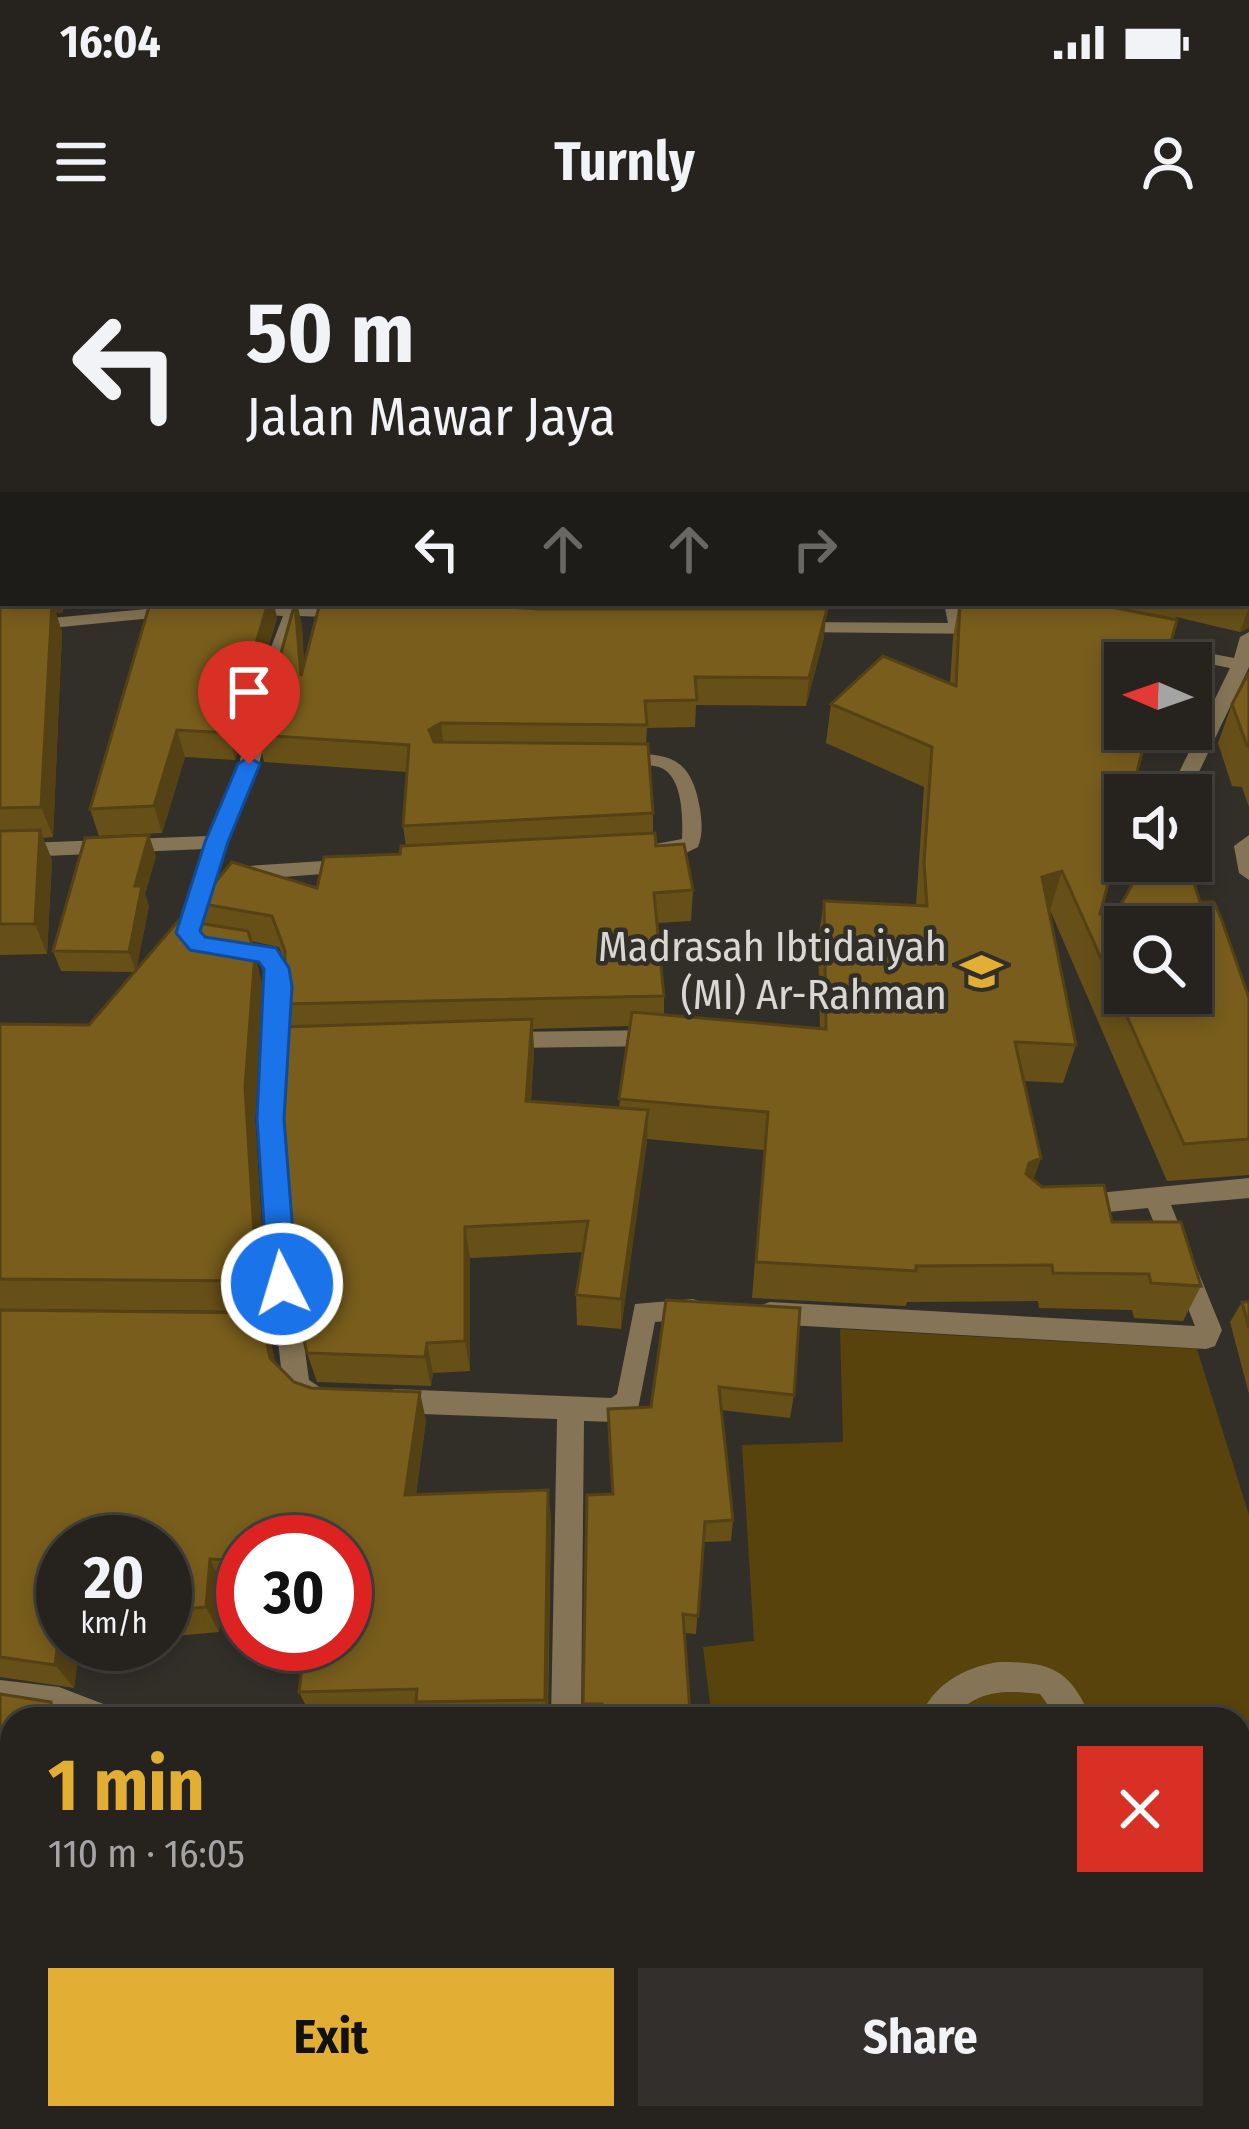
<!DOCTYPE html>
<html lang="en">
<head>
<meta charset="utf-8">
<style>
	:root { --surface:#26231f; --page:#322f2c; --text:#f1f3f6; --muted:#a4a4a4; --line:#42403d; --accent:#e2af34 }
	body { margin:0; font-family:"Fira Sans Condensed",sans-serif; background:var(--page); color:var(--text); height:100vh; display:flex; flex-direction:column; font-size:45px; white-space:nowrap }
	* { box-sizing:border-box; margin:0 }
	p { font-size:39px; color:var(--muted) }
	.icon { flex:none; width:66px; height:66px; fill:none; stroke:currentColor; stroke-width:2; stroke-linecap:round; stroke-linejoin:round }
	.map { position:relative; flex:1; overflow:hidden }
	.details { position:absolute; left:0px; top:1467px; width:1251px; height:423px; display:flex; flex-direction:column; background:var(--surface); border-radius:36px 36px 0 0; box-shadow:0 6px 18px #0003,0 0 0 3px var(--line) }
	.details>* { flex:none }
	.top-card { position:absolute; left:0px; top:0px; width:1251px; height:366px; box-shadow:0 6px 18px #0003,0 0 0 3px var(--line); background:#26231f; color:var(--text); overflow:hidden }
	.needle { width:78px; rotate:272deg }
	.controls { position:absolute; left:1104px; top:402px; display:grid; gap:24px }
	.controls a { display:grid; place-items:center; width:108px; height:108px; border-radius:0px; background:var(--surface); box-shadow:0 6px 18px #0003,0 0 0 3px var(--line); font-size:60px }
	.speed { position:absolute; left:36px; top:1275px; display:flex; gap:24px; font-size:60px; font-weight:700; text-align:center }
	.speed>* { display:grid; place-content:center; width:156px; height:156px; border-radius:50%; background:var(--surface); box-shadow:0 6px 18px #0003,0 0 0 3px var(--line); line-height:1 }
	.speed small { font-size:30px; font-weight:400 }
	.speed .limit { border:18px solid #d22; background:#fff; color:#111 }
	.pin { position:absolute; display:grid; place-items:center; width:102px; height:102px; color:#fff; margin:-123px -51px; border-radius:50% 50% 50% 0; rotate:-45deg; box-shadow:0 0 12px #0007 }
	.pin .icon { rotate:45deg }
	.me { position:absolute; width:132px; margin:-66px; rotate:355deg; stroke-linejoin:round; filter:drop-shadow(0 0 9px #0008) }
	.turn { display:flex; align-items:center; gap:42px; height:252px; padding:0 48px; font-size:54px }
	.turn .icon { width:156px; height:156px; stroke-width:2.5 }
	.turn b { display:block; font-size:84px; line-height:102px }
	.lanes { display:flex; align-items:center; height:114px; padding:0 48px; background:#0003; justify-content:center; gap:60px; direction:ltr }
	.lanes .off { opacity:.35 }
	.round { display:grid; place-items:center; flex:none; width:126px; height:126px; border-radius:0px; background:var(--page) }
	.overview { display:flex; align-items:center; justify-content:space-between; height:204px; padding:0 48px }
	h1 { font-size:72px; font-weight:700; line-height:90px; color:var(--accent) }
	.action { display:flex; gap:24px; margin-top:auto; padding:24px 48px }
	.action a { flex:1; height:138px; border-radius:0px; background:var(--accent); color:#111; font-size:48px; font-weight:700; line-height:138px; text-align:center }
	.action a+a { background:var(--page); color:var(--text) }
	.status { display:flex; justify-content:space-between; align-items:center; height:84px; padding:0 60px; background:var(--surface); direction:ltr }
	.status svg { height:33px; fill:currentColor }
	header { display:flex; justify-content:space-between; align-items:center; height:156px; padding:0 48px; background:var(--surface); font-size:54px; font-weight:700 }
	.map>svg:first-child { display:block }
	.green { fill:#59430c }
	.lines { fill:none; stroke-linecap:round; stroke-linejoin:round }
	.river { fill:#1e1300; fill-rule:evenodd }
	.lane { fill:#857556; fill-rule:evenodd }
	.street { fill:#857556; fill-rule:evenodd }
	.wall { fill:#675018; fill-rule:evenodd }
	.shaded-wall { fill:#544114 }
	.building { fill:#785d1c; stroke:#544114; stroke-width:3; fill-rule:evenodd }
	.route { fill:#1a73e8; stroke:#114b97; stroke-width:3 }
	.labels { text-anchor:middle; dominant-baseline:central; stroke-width:9; stroke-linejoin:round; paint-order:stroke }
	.poi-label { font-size:42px; fill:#d9d7d3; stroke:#322f29; text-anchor:end }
</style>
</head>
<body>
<div class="status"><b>16:04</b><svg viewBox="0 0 49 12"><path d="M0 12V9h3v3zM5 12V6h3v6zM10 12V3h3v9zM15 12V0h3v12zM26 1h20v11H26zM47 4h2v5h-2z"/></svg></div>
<header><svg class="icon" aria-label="menu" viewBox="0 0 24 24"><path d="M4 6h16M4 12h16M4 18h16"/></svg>Turnly<svg class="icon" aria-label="person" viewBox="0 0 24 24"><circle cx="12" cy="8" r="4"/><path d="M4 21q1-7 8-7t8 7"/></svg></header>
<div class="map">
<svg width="1249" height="1889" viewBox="0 0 1249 1889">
	<rect width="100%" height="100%" fill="#322f29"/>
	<!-- green -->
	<path class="green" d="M 101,0 L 1249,0 L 1249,200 L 1248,204 L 1248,3 Z
		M 840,1089 L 1197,1109 L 1249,1275 L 1249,1889 L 940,1889 L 938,1878 L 1239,1878 L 1239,1479 L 712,1479 L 703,1407 L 754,1401 L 742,1205 L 843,1202 Z"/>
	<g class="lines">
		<!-- river -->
		<path class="river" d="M 320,0 L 379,0 L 381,3 L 322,3 Z
			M 932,0 L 1001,0 L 930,3 Z"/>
		<!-- lane -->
		<path class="lane" d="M 1249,595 L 1249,640 L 1239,633 L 1234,606 Z
			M 998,1422 C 1050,1422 1070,1428 1091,1479 L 1058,1479 L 1040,1454 C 1004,1450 977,1449 952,1479 L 919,1479 C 933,1445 962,1428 998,1422 Z
			M 1239,1843 L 1249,1847 L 1249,1889 L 1232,1889 L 1228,1878 L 1239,1878 Z
			M 966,1878 L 1000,1878 L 1003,1889 L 969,1889 Z"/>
		<!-- street -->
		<path class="street" d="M 561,0 L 653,0 L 650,3 Z
			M 944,363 L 962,363 L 965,384 L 986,384 L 995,389 L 986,394 L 793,392 L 784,387 L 793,382 L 948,383 Z
			M 241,364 L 350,368 L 359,373 L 350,378 L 300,376 L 286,415 L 259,524 L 226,602 L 199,692 L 204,697 L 275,709 L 287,728 L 290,747 L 283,879 L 290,1000 L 309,1140 L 327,1152 L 331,1160 L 327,1168 C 307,1176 291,1162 283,1144 L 266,1000 L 259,879 L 268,747 L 260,721 L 191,709 L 177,693 L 204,609 L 0,618 L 0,604 L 209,596 L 239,524 L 268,415 L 283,376 L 235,373 L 232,369 Z
			M 177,366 L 183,367 L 183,375 L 0,393 L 0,383 Z
			M 1249,392 L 1249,427 L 1188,555 L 1168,555 L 1230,428 L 1140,410 L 1131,405 L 1140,400 L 1234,418 L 1240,397 Z
			M 616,514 C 665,513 691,513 700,569 C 702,583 703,594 698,607 L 682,615 L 645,616 L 645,606 L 682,599 C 683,578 683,535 659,527 C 643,523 625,527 609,524 L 609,516 Z
			M 354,619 L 364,626 L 361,631 L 233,641 L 223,634 L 233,627 Z
			M 658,790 L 669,798 L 658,806 L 501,808 L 490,800 L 501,792 Z
			M 1249,938 L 1249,958 L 1171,965 L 1222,1090 L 1215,1106 L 1206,1109 L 770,1084 L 761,1081 L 757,1073 L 761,1065 L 770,1062 L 1195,1086 L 1148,968 L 1078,975 L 1069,972 L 1066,965 L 1069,958 L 1078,955 Z
			M 693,1059 L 702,1062 L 706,1070 L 702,1078 L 655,1082 L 638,1169 L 614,1182 L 584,1181 L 581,1479 L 551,1479 L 557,1179 L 394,1173 L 385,1169 L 381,1161 L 385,1153 L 394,1149 L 611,1158 L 617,1154 L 635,1064 Z
			M 0,1440 L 59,1447 L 114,1468 L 118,1479 L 64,1479 L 0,1470 Z
			M 716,1878 L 750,1878 L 751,1889 L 717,1889 Z"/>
	</g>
	<!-- wall -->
	<path class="wall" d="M 0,0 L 3,3 L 63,372 L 56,373 L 62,392 L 53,597 L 43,598 L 52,620 L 47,714 L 0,715 Z
		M 1248,282 L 1249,388 L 1240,392 L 1176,377 L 1100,674 L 1113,679 L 1200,662 L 1249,758 L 1249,935 L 1167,941 L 1050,670 L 1076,805 L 1063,843 L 1024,841 L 1041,918 L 1033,940 L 1042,947 L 1112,982 L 1201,1046 L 1183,1081 L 1134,1078 L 1132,1070 L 1039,1068 L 1038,1061 L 907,1062 L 906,1066 L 752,1058 L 764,910 L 647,899 L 621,1089 L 577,1085 L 576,1055 L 583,1012 L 470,1018 L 470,1131 L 433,1133 L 431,1146 L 317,1142 L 307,1113 L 290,787 L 284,764 L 285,722 L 279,707 L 251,701 L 263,748 L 255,879 L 267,1071 L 0,1069 L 0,784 L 89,785 L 135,732 L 61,731 L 53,711 L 156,616 L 145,654 L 149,666 L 136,730 L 204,684 L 198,663 L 317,648 L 400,614 L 406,606 L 403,586 L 407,532 L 264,522 L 258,495 L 297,363 L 302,386 L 304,424 L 320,363 L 614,363 L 613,369 L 824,397 L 806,466 L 696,465 L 695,487 L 647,488 L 646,504 L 653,573 L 653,593 L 656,606 L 693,650 L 691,681 L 657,683 L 664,756 L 664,775 L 820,789 L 818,700 L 824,661 L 916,665 L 924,547 L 826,503 L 831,464 L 950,444 L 953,397 L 959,363 L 1248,363 ZM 630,786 L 619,868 L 531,861 L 534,812 L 533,789 Z
		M 277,378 L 235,520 L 185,517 L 162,593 L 99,596 L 90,569 Z
		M 1249,432 L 1249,567 L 1242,547 L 1232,546 L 1218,503 L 1232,464 Z
		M 666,1060 L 794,1155 L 790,1178 L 721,1170 L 733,1280 L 731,1301 L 703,1302 L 696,1394 L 685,1393 L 689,1479 L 584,1479 L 583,1464 L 612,1254 L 608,1192 L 651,1167 Z
		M 1242,1062 L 1249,1062 L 1249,1154 L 1230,1082 Z
		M 0,1070 L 261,1073 L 271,1102 L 275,1123 L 294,1142 L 311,1148 L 426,1180 L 416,1255 L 551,1277 L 548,1479 L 422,1479 L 419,1472 L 310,1474 L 299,1452 L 345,1302 L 243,1302 L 243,1346 L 223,1345 L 219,1392 L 165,1397 L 165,1302 L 63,1302 L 63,1404 L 107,1404 L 105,1416 L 78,1417 L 74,1448 L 0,1437 Z"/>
	<!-- shaded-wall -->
	<path class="shaded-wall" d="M 0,348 L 3,348 L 3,363 L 63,363 L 63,372 L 56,373 L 62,392 L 53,597 L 41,567 L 0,380 Z
		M 268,363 L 274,363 L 277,378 L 235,520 L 229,493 Z
		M 297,363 L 302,386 L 306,463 L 301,436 Z
		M 1249,367 L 1249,388 L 1240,392 Z
		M 827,369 L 824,397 L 806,466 L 809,438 Z
		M 441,483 L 444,511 L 433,517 L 429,490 Z
		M 177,490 L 185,517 L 162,593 L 154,566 Z
		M 40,590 L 52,620 L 47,714 L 35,684 Z
		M 149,595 L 156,616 L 145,654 L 149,666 L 136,732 L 129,712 L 135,646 Z
		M 1062,631 L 1050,670 L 1031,676 L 1042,637 Z
		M 255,714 L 263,748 L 255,879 L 267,1071 L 257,1041 L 245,847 Z
		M 532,779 L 534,812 L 529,893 L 526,861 Z
		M 648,870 L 647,903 L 621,1089 L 621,1059 Z
		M 1041,918 L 1028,955 L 1017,960 L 1029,923 Z
		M 465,987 L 470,1018 L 470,1131 L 465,1101 Z
		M 261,1073 L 271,1102 L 280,1147 L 270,1118 Z
		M 427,1103 L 433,1133 L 431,1146 L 425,1117 Z
		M 420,1152 L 426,1180 L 412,1282 L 405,1255 Z
		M 548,1250 L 551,1277 L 547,1479 L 545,1460 Z
		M 210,1319 L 223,1345 L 219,1392 L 206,1367 Z
		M 59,1394 L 63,1399 L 63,1404 L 67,1404 L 78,1417 L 74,1448 L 55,1425 Z
		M 96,1404 L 107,1404 L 105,1416 Z
		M 51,1462 L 66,1479 L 49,1479 Z"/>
	<!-- building -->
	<path class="building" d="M 0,0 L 11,0 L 11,3 L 3,3 L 3,348 L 0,348 Z
		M 1248,282 L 1249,282 L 1249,351 L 1248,351 Z
		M 32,363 L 52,363 L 41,567 L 0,568 L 0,366 Z
		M 150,363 L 268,363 L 229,493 L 177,490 L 154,566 L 90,569 Z
		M 295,363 L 301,436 L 320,363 L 448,363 L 538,369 L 827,369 L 809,438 L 695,437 L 697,460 L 645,461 L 647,485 L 441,483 L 429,490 L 434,502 L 648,504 L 653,573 L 403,586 L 409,505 L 258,495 Z
		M 960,363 L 1054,363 L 1111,367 L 1177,380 L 1165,423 L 1125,423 L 1125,489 L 1148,489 L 1131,555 L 1125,555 L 1125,579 L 1100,674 L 1113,679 L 1145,621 L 1187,621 L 1200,662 L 1214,662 L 1221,678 L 1249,758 L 1249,899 L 1184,904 L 1062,631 L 1042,637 L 1076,805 L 1015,802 L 1041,918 L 1029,923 L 1026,934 L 1042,947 L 1104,945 L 1112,982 L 1181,982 L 1201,1046 L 1151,1043 L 1149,1034 L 1053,1033 L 1052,1025 L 916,1026 L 916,1031 L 756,1022 L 768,872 L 619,859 L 632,772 L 826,789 L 824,661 L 927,666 L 924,623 L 932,507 L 831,464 L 883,416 L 956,446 ZM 1125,687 L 1191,687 L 1191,753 L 1125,753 Z
		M 1249,432 L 1249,507 L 1247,506 L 1232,464 Z
		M 40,590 L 35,684 L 0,684 L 0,591 Z
		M 655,593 L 656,606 L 684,604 L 693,650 L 654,653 L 664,756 L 284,764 L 285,711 L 272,676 L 198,663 L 232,622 L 317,648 L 324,617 L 400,614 L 401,606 Z
		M 149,595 L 135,646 L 142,646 L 129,712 L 53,711 L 85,598 Z
		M 179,680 L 248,691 L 255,714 L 245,847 L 257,1041 L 0,1039 L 0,784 L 89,785 Z
		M 532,779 L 526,861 L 648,870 L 621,1059 L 576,1055 L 588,981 L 465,987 L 465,1101 L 427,1103 L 425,1117 L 307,1113 L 294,1056 L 279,847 L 282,787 Z
		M 666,1060 L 800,1068 L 794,1155 L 719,1147 L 733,1280 L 705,1282 L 698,1376 L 683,1374 L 690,1472 L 602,1476 L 602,1464 L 583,1464 L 587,1255 L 613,1254 L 608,1169 L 651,1167 Z
		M 1242,1062 L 1249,1062 L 1249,1088 Z
		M 0,1070 L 261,1073 L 270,1118 L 294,1142 L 311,1148 L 420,1152 L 405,1255 L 548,1250 L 545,1460 L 416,1462 L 417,1449 L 299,1452 L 305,1404 L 345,1404 L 345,1302 L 243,1302 L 243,1321 L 210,1319 L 206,1367 L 165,1371 L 165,1302 L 63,1302 L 63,1394 L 59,1394 L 55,1425 L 0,1417 Z
		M 0,1454 L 51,1462 L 49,1479 L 12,1479 L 12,1878 L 717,1878 L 718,1883 L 760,1883 L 759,1878 L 921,1878 L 922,1889 L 0,1889 Z"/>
	<!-- route -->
	<path class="route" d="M 249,517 L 260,524 L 228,602 L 200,691 L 205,697 L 276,708 L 289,728 L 292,747 L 284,879 L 297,1044 L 292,1052 L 272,1052 L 268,1044 L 257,879 L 264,729 L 259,722 L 190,710 L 176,693 L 205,602 L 238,524 Z"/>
	<!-- icons -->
	<defs>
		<symbol id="school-bare" viewBox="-9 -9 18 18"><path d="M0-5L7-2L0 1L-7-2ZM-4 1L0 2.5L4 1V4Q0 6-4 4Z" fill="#e2af34" stroke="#322f29" stroke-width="2.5" paint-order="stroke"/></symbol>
	</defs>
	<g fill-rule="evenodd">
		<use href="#school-bare" x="952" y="702" width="59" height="59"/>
	</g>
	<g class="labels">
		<!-- poi labels -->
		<g class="poi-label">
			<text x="947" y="707">Madrasah Ibtidaiyah<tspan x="947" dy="48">(MI) Ar-Rahman</tspan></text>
		</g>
	</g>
</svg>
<div class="controls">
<a><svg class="needle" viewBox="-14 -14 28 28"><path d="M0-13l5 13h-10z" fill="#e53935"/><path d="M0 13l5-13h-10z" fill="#a4a4a4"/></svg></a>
<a><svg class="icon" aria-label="sound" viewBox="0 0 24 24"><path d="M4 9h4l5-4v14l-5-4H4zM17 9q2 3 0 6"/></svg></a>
<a><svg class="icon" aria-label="search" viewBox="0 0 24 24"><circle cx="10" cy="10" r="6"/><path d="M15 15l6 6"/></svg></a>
</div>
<div class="speed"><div>20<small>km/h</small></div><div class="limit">30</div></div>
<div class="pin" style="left:249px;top:524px;background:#d93025"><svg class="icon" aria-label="arrive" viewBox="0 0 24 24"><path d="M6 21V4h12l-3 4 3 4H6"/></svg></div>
<svg class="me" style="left:282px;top:1044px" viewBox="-20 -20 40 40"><circle r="17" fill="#1a73e8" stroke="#fff" stroke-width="3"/><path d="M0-11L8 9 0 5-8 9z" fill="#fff"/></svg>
<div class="top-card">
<div class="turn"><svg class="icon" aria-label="left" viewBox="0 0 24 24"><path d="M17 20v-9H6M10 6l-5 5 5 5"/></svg><div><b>50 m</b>Jalan Mawar Jaya</div></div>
<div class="lanes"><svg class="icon" aria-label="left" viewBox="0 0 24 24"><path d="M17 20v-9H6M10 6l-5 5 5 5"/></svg><svg class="icon off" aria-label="ahead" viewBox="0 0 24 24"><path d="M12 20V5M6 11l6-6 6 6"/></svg><svg class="icon off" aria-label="ahead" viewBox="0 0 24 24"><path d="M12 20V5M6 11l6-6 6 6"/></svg><svg class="icon off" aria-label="right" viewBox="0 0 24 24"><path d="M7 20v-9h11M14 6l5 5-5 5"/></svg></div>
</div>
<section class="details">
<div class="overview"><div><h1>1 min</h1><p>110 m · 16:05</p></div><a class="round" style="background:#d93025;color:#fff"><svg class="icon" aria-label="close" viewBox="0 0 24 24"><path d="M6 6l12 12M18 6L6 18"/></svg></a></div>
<div class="action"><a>Exit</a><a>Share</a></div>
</section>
</div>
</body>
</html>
